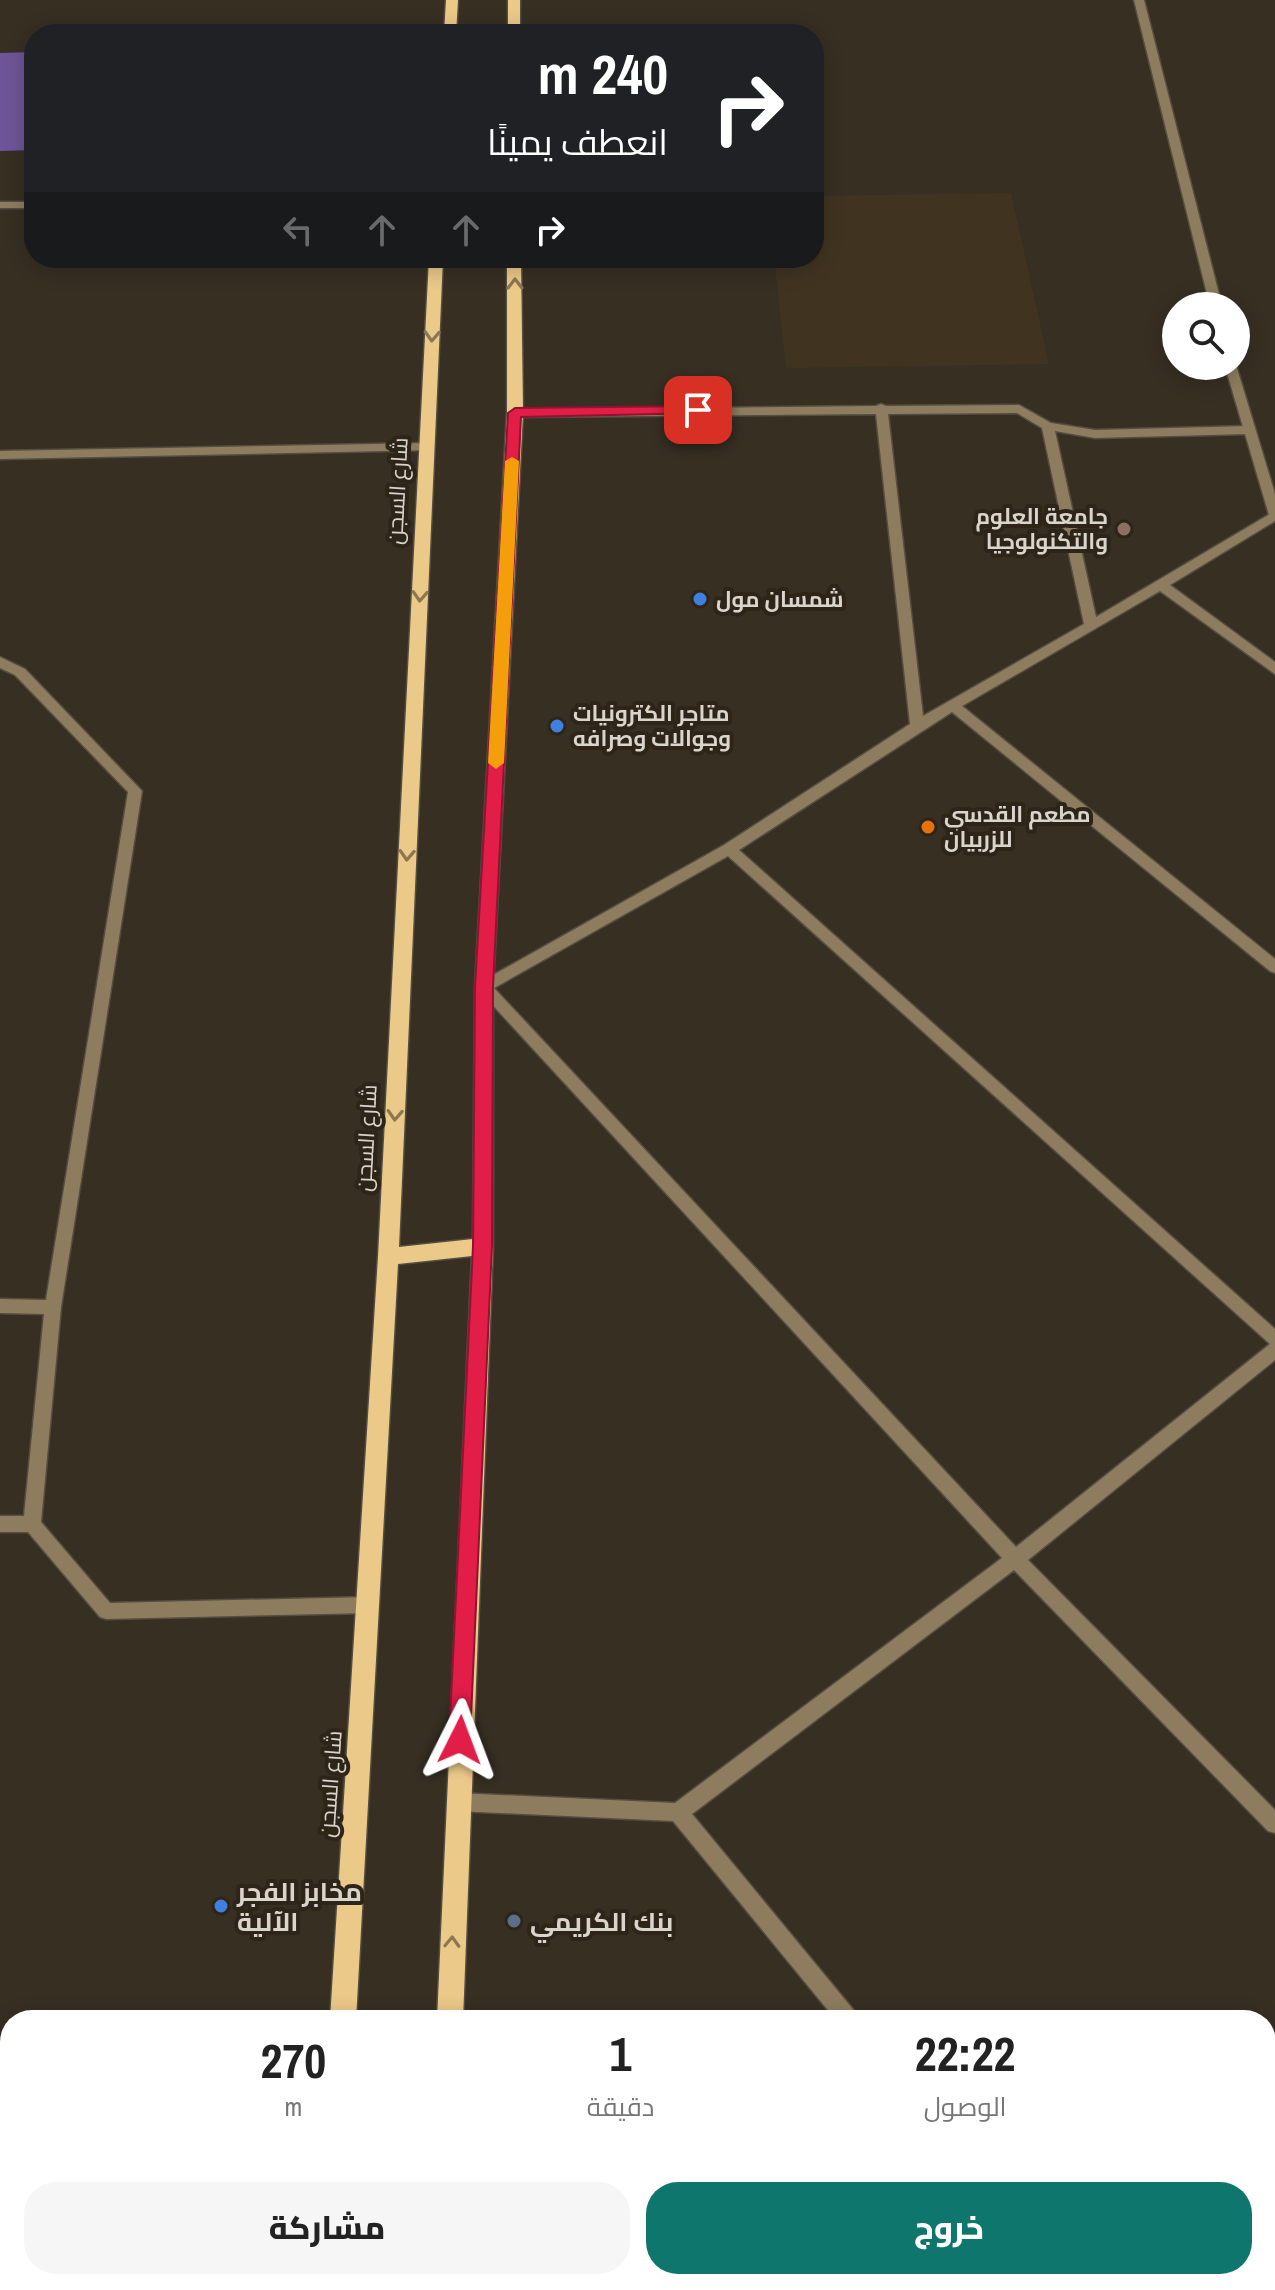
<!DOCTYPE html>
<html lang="ar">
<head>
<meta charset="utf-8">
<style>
	:root { --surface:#fff; --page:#f6f6f6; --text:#222; --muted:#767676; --accent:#0f766e }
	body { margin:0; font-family:"Archivo Narrow",Cairo,sans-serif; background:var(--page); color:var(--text); direction:rtl; height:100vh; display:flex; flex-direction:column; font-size:30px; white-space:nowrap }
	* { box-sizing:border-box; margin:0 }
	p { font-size:26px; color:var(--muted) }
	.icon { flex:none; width:44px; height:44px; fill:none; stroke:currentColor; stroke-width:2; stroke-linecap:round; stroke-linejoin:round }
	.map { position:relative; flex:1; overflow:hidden; direction:ltr }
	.panel { position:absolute; left:0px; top:2010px; width:1276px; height:280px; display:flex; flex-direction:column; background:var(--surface); border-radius:32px 32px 0 0; box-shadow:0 4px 20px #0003; direction:rtl }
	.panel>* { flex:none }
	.top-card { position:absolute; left:24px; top:24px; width:800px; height:244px; border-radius:32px; box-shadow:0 4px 20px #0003; direction:rtl; background:#202124; color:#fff; overflow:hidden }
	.controls { position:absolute; left:1162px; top:292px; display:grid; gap:16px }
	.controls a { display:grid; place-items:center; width:88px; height:88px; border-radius:50%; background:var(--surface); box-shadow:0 4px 20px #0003; font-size:40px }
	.pin { position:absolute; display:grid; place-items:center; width:68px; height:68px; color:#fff; margin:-34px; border-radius:16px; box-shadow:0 4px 12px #0006 }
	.me { position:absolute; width:88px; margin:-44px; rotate:3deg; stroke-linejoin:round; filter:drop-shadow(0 0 6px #0008) }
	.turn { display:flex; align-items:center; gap:28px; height:168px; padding:0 24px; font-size:36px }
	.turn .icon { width:104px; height:104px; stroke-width:2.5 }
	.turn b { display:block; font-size:56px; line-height:68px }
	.lanes { display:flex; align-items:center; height:76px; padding:0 24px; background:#0003; justify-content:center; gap:40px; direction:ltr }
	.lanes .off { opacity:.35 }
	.eta { display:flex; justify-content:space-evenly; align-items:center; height:136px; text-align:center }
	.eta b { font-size:48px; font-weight:800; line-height:56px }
	.primary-button { display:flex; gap:16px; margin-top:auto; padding:16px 24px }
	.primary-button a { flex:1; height:92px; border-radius:32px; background:var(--accent); color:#fff; font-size:32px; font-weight:800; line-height:92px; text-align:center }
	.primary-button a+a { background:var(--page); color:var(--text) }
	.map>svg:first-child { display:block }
	.built { fill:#403421 }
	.building { fill:#6e5599 }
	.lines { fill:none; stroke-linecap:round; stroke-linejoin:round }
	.minor-casing { stroke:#544d41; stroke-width:3 }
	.tertiary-casing { stroke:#544d41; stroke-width:3 }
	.primary-casing { stroke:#544d41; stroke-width:3 }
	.minor { fill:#8d7d5e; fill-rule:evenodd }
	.tertiary { fill:#8d7d5e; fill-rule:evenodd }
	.primary { fill:#ebc988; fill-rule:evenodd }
	.oneway { stroke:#8c7750 }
	.route { fill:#e11d48; stroke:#92132f; stroke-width:2 }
	.slow { fill:#f59e0b }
	.education-dot { fill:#8d6e63; stroke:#2d2518; stroke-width:3 }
	.shop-dot { fill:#3f7fe0; stroke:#2d2518; stroke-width:3 }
	.food-dot { fill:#e8710a; stroke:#2d2518; stroke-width:3 }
	.service-dot { fill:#5c6f8a; stroke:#2d2518; stroke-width:3 }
	.labels { text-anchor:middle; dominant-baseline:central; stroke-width:8; stroke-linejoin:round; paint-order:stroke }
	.street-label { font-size:22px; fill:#d9d4cc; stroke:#2d2518 }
	.poi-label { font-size:22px; font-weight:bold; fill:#d9d4cc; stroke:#2d2518; text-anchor:start }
	.near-poi-label { font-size:26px; font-weight:bold; fill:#d9d4cc; stroke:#2d2518; text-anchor:start }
</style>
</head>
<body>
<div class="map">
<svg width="1275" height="2290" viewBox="0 0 1275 2290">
	<rect width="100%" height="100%" fill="#372f22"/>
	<!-- built -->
	<path class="built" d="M 1011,193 L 1049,364 L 786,368 L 774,258 L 814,258 L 814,196 Z"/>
	<!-- building -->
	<path class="building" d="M 34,52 L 34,150 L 0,151 L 0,53 Z
		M 626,2280 L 918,2280 L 907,2290 L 633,2290 Z"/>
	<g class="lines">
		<defs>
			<path id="minor" d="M 881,404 L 886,406 L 1019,405 L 1051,423 L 1095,430 L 1248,426 L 1254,430 L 1248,434 L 1095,438 L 1055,431 L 1096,617 L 1275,511 L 1275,521 L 1170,585 L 1275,662 L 1275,674 L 1160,591 L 962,706 L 1275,959 L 1275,973 L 1270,971 L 952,712 L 739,850 L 1275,1329 L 1275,1360 L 1028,1560 L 1275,1810 L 1275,1833 L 1268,1831 L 1014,1570 L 692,1814 L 856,2013 L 859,2020 L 836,2020 L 673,1821 L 457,1811 L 450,1809 L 447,1802 L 450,1795 L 457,1793 L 675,1803 L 1002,1558 L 476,987 L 479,983 L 724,845 L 910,724 L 876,414 L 515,417 L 509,413 L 511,410 L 876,406 ZM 1017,413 L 1042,428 L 1084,624 L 923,716 L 888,414 ZM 728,856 L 1270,1344 L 1016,1547 L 494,988 Z
				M 427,443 L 431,444 L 431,450 L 0,459 L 0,451 Z
				M 0,657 L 25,669 L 142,791 L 61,1307 L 41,1522 L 110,1603 L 369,1597 L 375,1599 L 378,1605 L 375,1611 L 369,1613 L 106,1619 L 100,1617 L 28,1532 L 0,1532 L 0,1516 L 24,1516 L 44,1314 L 0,1313 L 0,1299 L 46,1300 L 128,792 L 15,675 L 0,668 Z
				M 1053,2280 L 1078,2280 L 1083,2290 L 1058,2290 Z"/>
			<path id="tertiary" d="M 1134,0 L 1144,0 L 1222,306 L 1210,306 Z
				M 0,202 L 34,202 L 34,208 L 0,208 Z
				M 1236,365 L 1275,494 L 1275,519 L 1269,515 L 1225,366 Z"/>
			<path id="primary" d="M 446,0 L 458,0 L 456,34 L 444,34 Z
				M 508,0 L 520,0 L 520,34 L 508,34 Z
				M 429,258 L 443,258 L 399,1247 L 473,1239 L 475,987 L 507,413 L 507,258 L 521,258 L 523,413 L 493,987 L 493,1246 L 463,2020 L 437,2020 L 472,1256 L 398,1264 L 356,2020 L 330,2020 L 378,1257 Z
				M 312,2280 L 340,2280 L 340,2290 L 312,2290 Z
				M 428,2280 L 456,2280 L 456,2290 L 428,2290 Z"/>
		</defs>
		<!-- minor casing -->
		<use href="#minor" class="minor-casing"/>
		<!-- tertiary casing -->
		<use href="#tertiary" class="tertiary-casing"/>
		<!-- primary casing -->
		<use href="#primary" class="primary-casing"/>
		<!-- minor -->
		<use href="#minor" class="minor"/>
		<!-- tertiary -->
		<use href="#tertiary" class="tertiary"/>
		<!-- primary -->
		<use href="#primary" class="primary"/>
	</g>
	<!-- one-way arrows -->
	<defs><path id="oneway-chevron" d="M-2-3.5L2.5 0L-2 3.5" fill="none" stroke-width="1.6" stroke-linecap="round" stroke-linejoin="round" transform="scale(2)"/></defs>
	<g class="oneway">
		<use href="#oneway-chevron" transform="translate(515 284) rotate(-90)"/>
		<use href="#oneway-chevron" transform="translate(432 336) rotate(93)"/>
		<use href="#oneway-chevron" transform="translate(420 596) rotate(93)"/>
		<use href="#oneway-chevron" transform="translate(407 855) rotate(93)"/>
		<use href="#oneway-chevron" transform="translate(395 1115) rotate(93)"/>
		<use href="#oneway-chevron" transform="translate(452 1942) rotate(-88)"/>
	</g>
	<!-- route -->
	<path class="route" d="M 698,406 L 705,410 L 703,413 L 521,417 L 493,987 L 492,1246 L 470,1740 L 467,1748 L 460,1751 L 452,1748 L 449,1740 L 473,1246 L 475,987 L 508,413 L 515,408 Z"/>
	<!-- slow -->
	<path class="slow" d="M 512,457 L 519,461 L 504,763 L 496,769 L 488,763 L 505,461 Z"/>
	<!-- markers -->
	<circle class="education-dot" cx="1124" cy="529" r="8"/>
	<g class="shop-dot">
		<circle cx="700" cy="599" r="8"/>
		<circle cx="557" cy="726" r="8"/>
		<circle cx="221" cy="1906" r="8"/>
	</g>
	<circle class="food-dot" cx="928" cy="827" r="8"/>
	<circle class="service-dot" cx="514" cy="1921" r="8"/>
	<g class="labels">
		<!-- street labels -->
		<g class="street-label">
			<text transform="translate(397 491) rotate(-87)">شارع السجن</text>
			<text transform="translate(366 1138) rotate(-87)">شارع السجن</text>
			<text transform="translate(330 1784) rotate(-86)">شارع السجن</text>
		</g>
		<!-- poi labels -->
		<g class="poi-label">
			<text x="1108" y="516" text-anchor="end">جامعة العلوم<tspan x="1108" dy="25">والتكنولوجيا</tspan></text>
			<text x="716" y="599">شمسان مول</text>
			<text x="573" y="713">متاجر الكترونيات<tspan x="573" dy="25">وجوالات وصرافه</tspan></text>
			<text x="944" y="814">مطعم القدسي<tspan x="944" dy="25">للزربيان</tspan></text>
		</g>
		<!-- near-poi labels -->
		<g class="near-poi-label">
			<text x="237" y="1891">مخابز الفجر<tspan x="237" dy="30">الآلية</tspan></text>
			<text x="530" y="1921">بنك الكريمي</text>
		</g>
	</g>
</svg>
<div class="controls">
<a><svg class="icon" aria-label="search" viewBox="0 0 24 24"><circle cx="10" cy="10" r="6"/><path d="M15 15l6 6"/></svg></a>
</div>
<div class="pin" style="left:698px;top:410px;background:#d93025"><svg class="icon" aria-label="arrive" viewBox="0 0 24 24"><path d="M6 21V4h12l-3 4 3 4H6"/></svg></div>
<svg class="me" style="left:460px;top:1740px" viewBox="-20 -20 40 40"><path d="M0-17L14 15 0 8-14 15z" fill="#e11d48" stroke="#fff" stroke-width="4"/></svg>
<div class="top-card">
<div class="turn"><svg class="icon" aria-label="right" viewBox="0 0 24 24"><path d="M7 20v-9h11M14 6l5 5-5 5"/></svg><div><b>240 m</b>انعطف يمينًا</div></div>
<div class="lanes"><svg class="icon off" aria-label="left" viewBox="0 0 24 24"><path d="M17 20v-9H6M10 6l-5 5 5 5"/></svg><svg class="icon off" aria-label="ahead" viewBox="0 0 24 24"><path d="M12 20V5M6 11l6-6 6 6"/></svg><svg class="icon off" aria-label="ahead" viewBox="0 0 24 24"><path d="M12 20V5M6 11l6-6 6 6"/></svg><svg class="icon" aria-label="right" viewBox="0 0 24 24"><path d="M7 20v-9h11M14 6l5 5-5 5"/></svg></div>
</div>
<section class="panel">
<div class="eta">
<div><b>22:22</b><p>الوصول</p></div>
<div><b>1</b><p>دقيقة</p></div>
<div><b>270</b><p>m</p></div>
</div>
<div class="primary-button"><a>خروج</a><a>مشاركة</a></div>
</section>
</div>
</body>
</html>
